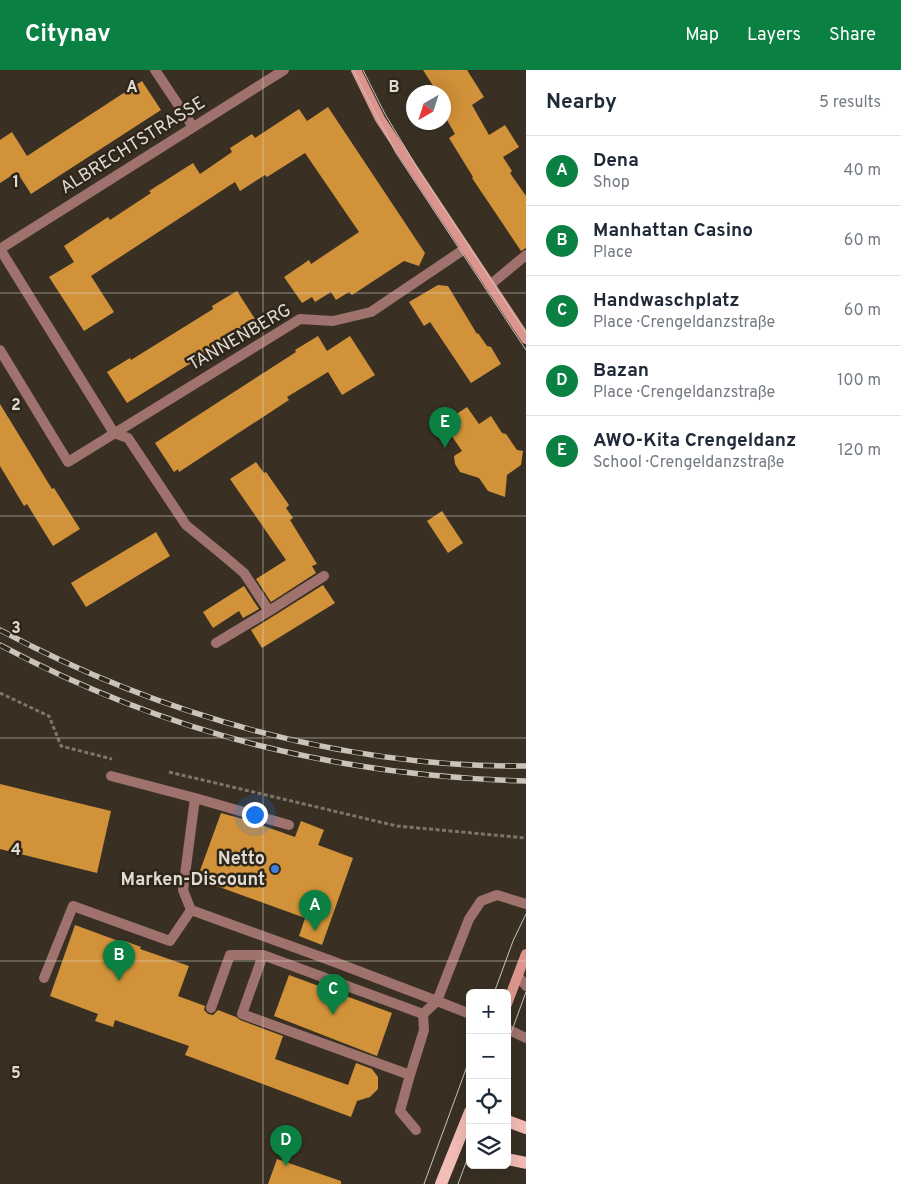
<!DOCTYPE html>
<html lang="en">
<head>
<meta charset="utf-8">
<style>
	body { margin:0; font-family:Overpass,sans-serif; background:#f6f6f7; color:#1f2937 }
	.controls { position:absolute; right:15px; bottom:15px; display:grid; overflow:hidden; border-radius:8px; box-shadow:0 5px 20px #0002 }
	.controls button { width:45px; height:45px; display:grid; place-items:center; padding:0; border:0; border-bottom:1px solid #e0e1e3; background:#fff; color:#1f2937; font:25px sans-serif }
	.compass { position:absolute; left:406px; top:15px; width:45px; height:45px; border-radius:50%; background:#fff; box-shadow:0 5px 20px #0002; rotate:219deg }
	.you { position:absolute; left:254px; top:744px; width:18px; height:18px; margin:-12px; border:4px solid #fff; border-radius:50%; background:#1a73e8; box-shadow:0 0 0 8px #1a73e833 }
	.badge { display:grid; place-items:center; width:32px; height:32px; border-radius:50%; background:#0b8043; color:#fff; font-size:16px; font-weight:700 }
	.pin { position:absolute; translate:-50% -41px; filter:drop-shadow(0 1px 2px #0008) }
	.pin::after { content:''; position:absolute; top:26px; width:18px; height:15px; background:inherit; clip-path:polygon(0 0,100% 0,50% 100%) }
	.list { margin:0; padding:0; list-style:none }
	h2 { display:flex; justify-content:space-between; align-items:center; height:65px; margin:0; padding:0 20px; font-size:21px }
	h2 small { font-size:16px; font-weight:400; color:#747a83 }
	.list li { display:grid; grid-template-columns:32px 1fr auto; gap:15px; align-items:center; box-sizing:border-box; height:70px; padding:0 20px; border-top:1px solid #e0e1e3 }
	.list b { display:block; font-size:19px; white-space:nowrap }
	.list p { margin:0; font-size:16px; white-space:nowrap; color:#747a83 }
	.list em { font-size:16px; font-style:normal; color:#747a83 }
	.icon { flex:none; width:28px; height:28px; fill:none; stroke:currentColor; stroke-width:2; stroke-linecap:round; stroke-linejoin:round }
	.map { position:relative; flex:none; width:526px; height:1114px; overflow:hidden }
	header { display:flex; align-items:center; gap:30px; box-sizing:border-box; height:70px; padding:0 25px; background:#0b8043; color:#fff }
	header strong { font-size:24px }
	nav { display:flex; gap:28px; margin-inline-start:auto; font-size:18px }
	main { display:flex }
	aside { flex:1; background:#fff }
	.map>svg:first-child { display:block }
	.building { fill:#d29239 }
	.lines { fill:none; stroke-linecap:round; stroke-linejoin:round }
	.path { stroke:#7d766b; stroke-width:3; stroke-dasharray:4 2.5; stroke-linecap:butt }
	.service { stroke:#9f726d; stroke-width:10 }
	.minor { stroke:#9f726d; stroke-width:10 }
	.secondary { stroke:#dc958d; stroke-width:10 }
	.primary { stroke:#f4bcb6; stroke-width:12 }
	.tram { stroke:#c9c3ba; stroke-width:1 }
	.rail-casing { stroke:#c9c3ba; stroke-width:5.5 }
	.rail { stroke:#2f261a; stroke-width:4; stroke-dasharray:11; stroke-linecap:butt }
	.grid { fill:none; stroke:#e0dad2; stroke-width:1; stroke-opacity:0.55 }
	.shop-dot { fill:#3f7fe0; stroke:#2f261a; stroke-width:2 }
	.labels { text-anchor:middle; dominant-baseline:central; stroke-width:5; stroke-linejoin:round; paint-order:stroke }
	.street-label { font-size:18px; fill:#e0dad2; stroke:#2f261a }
	.poi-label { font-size:18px; font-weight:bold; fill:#e0dad2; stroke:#2f261a; text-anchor:end }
	.grid-label { font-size:16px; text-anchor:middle; font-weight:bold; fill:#e0dad2; stroke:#2f261a; stroke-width:5; stroke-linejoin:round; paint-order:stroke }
</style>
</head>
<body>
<header>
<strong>Citynav</strong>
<nav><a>Map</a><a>Layers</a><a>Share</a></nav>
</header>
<main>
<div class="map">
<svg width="526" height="1114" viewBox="0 0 526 1114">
	<rect width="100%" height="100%" fill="#393023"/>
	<path class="building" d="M423 0H467L484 27 472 35 489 65 505 55 519 77 503 87 512 101 510 103 526 126V178L521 181 472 108 473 107 449 68 455 64 444 45V22H437Z
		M142 11 161 40 31 124 17 102 0 113V70L12 62 27 86Z
		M328 37 425 183 419 196 404 191 352 225 349 222 336 230 331 222 315 232 312 227 302 233 284 207 309 190 311 194 359 162 305 83 267 107 265 105 240 121 235 112 91 206 114 242 84 261 49 207 74 192 64 176 108 147 110 150 151 123 149 121 193 93 200 104 232 82 230 78 252 64 255 68 299 39 307 51Z
		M438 215 448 216 477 264 478 263 487 276 491 277 501 294 471 313 430 252 424 256 409 232Z
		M237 221 257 252 127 333 107 302 130 288 131 290 213 239 212 236Z
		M318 266 327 281 350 266 375 305 342 325 328 302 287 327 289 330 179 402 178 399 174 402 155 373 296 282 295 280Z
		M0 334 52 419 54 418 80 459 53 476 27 434 24 436 0 396Z
		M467 337 479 354 491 346 502 363 506 364 517 380 523 381 521 395 507 405 505 427 488 421 479 408 460 402 455 394 454 386 462 381 443 353Z
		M256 392 264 403 266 402 289 435 286 438 293 448 290 450 317 494 312 496 316 503 271 532 256 509 286 490 230 409Z
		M442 441 463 473 448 483 427 451Z
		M156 462 170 486 86 537 71 513Z
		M323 515 335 533 262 578 251 560Z
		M244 516 259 539 243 548 239 541 213 558 203 542Z
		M0 714 111 741 97 803 0 779Z
		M221 743 250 751 295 767 301 751 324 760 318 775 353 788 322 875 299 866 305 848 197 809Z
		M75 855 124 873 125 871 141 877 140 879 189 896 178 926 205 936 204 940 208 944 213 945 218 940 236 947 240 950 283 966 275 989 348 1015 356 993 372 999 378 1007V1019L370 1027 357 1031 351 1047 185 985 189 976 115 950 113 957 95 951 98 944 50 926Z
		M289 905 392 943 377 986 274 946Z
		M277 1089 341 1111V1114H268Z"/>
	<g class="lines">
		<path class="path" d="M0 623 49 646 61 676 112 689
			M169 702 397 756 526 768"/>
		<path class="service" d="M155 0 193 57
			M269 541 324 506
			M216 573 269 541 244 503 224 486
			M111 706 195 728
			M263 885 242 944 410 1005 424 960 423 944
			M518 906 526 916
			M44 908 73 836 170 871 191 840
			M211 938 230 885H263L423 944 437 931 332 891 191 840 183 820 195 728 289 755
			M470 944 437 931 469 849 481 831 497 825 526 834
			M507 959 526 968
			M410 1005 400 1041 416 1060"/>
		<path class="minor" d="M490 215 526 185
			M0 280 68 392 300 249 333 251 371 242 466 178
			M224 486 186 455 128 368 114 363 0 179 284 0"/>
		<path class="secondary" d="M356 0 380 49 526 269
			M507 934 526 884"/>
		<path class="primary" d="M507 1051 526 1058
			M507 1089 526 1093
			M441 1114 470 1042"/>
		<path class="tram" d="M353 0 396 83 526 280
			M363 0 385 44 418 99 526 263
			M494 923 513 871 526 844
			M507 974 526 922
			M424 1114 470 988
			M458 1114 470 1082"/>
		<defs>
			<path id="rail" d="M0 560C159 645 345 698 526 696
				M0 575C166 664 339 706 526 711"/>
		</defs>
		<use href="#rail" class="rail-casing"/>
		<use href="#rail" class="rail"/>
	</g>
	<path class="grid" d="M263 0V1114M0 223H526M0 446H526M0 668H526M0 891H526"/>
	<circle class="shop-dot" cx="275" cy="799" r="5"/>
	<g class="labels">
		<g class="street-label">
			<text transform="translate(133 76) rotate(-32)">ALBRECHTSTRASSE</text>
			<text transform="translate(240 268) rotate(-30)">TANNENBERG</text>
		</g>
		<g class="poi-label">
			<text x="265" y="789">Netto<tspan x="265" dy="21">Marken-Discount</tspan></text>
		</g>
	</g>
	<g class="grid-label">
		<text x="132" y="22">A</text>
		<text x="394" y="22">B</text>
		<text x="16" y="117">1</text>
		<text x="16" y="340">2</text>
		<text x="16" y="563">3</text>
		<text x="16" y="785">4</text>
		<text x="16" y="1008">5</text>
	</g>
</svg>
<div class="controls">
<button>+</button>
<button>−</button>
<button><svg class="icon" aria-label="locate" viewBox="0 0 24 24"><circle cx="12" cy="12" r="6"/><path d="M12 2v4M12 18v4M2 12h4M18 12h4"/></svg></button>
<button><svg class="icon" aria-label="layers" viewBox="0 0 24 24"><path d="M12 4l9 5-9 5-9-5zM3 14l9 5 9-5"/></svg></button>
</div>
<svg class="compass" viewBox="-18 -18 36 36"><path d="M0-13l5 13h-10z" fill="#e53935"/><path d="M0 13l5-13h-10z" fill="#747a83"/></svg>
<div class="you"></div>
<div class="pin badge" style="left:315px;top:861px">A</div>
<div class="pin badge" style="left:119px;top:911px">B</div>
<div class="pin badge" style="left:333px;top:945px">C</div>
<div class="pin badge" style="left:286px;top:1096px">D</div>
<div class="pin badge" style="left:445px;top:378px">E</div>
</div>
<aside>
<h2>Nearby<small>5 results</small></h2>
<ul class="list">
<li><span class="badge">A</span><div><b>Dena</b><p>Shop</p></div><em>40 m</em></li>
<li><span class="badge">B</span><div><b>Manhattan Casino</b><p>Place</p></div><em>60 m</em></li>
<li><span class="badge">C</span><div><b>Handwaschplatz</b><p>Place · Crengeldanzstraße</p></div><em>60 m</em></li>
<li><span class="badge">D</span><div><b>Bazan</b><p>Place · Crengeldanzstraße</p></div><em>100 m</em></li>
<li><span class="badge">E</span><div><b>AWO-Kita Crengeldanz</b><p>School · Crengeldanzstraße</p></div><em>120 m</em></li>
</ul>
</aside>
</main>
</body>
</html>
